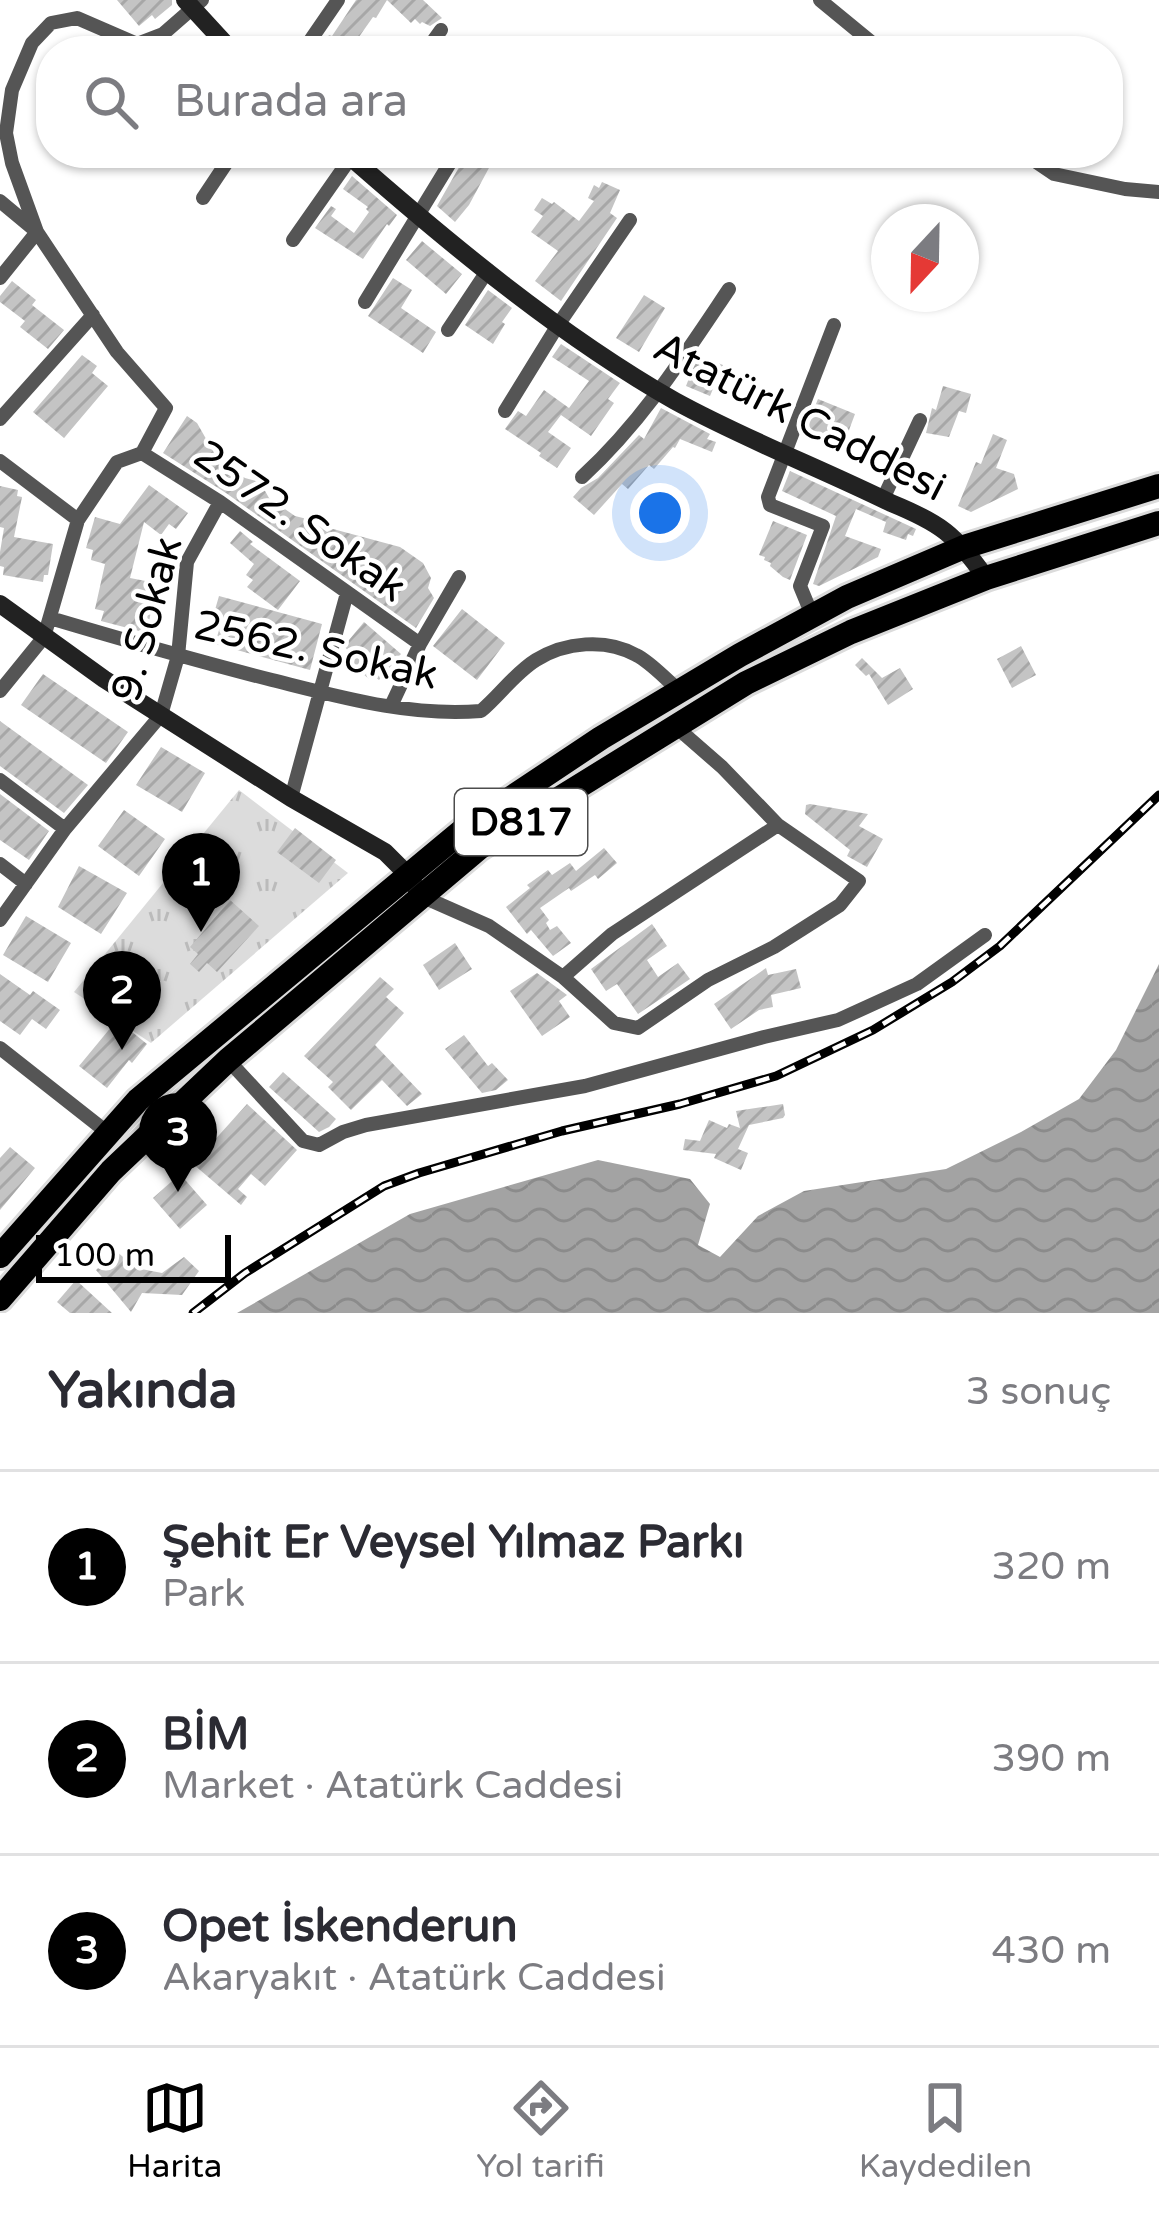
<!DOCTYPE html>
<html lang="tr">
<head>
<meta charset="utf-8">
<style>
	body { margin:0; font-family:"Varela Round",sans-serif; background:#f2f2f3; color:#2b2b33 }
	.compass { position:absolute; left:871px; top:204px; width:108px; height:108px; border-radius:50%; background:#fff; box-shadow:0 3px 9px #0004; rotate:202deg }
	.scale { position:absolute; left:36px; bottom:30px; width:195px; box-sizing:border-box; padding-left:12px; border:6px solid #000; border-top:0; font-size:33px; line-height:42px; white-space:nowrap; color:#000; -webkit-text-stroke:9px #fff; paint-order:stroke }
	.you { position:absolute; left:660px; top:513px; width:42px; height:42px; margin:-30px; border:9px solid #fff; border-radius:50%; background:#1a73e8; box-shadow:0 0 0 18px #1a73e833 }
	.badge { display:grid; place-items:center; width:78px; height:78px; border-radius:50%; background:#000; color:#fff; font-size:39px; font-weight:700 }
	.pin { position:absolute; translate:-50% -99px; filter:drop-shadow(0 3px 6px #0008) }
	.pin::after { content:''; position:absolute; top:63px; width:42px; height:36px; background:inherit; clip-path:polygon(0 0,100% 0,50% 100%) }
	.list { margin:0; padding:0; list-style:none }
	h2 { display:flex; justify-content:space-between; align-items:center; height:156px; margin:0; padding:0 48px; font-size:51px }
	h2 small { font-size:39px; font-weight:400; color:#7c7c81 }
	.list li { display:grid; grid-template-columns:78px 1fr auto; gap:36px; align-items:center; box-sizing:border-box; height:192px; padding:0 48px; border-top:3px solid #e1e1e2 }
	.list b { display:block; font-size:45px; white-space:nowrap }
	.list p { margin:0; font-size:39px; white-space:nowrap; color:#7c7c81 }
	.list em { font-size:39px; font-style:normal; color:#7c7c81 }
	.icon { flex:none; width:66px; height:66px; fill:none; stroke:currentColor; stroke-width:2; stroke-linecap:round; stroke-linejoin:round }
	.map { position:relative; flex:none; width:1159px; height:1313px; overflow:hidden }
	.search { position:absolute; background:#fff; box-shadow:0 3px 9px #0004; left:36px; right:36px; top:36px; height:132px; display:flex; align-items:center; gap:30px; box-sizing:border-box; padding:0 42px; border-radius:48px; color:#7c7c81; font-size:45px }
	.sheet { height:732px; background:#fff }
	nav { display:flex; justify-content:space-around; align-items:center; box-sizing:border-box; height:168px; border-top:3px solid #e1e1e2; background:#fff; font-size:33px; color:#7c7c81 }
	nav a { display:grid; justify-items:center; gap:6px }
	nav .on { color:#000 }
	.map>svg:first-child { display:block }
	.park { fill:url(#park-tufts) }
	.water { fill:url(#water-waves) }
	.building { fill:url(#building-hatch) }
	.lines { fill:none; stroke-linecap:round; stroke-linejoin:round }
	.highway-casing { stroke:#dbdbdb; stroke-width:30 }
	.street { stroke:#555; stroke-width:14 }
	.secondary { stroke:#222; stroke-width:18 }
	.highway { stroke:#000; stroke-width:24 }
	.rail-casing { stroke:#000; stroke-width:9 }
	.rail { stroke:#fff; stroke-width:4.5; stroke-dasharray:14; stroke-linecap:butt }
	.labels { text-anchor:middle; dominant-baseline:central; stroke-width:9; stroke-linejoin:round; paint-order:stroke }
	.shield { fill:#fff; stroke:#4c4c4c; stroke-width:3 }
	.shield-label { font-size:39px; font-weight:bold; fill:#000 }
	.street-label { font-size:42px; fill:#000; stroke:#fff }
</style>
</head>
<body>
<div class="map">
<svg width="1159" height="1313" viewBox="0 0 1159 1313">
	<defs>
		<pattern id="park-tufts" width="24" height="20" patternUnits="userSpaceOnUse" patternTransform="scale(3)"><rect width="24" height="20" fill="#dcdcdc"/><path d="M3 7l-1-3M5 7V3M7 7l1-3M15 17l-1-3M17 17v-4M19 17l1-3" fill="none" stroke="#bbb"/></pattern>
		<pattern id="water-waves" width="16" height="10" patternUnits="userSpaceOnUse" patternTransform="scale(3)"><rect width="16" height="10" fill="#a3a3a3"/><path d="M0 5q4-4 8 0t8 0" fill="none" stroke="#8b8b8b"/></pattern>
		<pattern id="building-hatch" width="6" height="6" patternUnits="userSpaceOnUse" patternTransform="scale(3)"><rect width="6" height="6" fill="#c4c4c4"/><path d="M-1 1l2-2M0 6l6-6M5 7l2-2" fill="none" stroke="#a7a7a7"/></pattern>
	</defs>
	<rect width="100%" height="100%" fill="#fff"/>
	<path class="park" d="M239 790 348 873 151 1043 74 992Z"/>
	<path class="water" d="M1159 964V1313H237L410 1214 598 1160 690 1179 710 1204 698 1245 720 1257 758 1216 804 1191 946 1169 1021 1132 1079 1099 1116 1050Z"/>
	<path class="building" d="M117 0H172V5L155 19 152 15 139 26Z
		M356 0H387L376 18 373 17 349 51H319L329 35 332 36Z
		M387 0H423L442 18 430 26 422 22 420 24 415 19 411 23Z
		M467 153H497L469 205 455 222 437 206Z
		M352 176 397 215 389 226 387 224 363 259 315 228 331 206 336 209 331 216 354 233 369 212 366 209 368 207 343 189Z
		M602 182 620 190 610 213 617 218 561 301 535 281 558 251 531 232 543 216 534 210 542 198 552 204 554 202 579 221 594 201 588 198 594 185 599 188Z
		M422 241 462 274 446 294 406 260Z
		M393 278 412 290 401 308 436 332 423 353 368 316Z
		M12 281 36 300 32 305 64 330 48 349 20 327 25 321 0 302V296Z
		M488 290 512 308 502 322 505 324 493 344 465 325Z
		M644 295 665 308 639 352 616 338Z
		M561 344 620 383 608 399 614 403 591 436 561 415 548 432 571 448 557 468 539 456 541 453 505 429 518 411 526 416 544 390 569 408 589 381 552 357Z
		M82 355 97 366 92 373 108 386 64 438 33 412Z
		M698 355 723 365 710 396 686 386Z
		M943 386 971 394 966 413 959 411 949 437 926 433 932 408 936 410Z
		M818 399 855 414 843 446 805 431Z
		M661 408 710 434 707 439 716 442 712 452 680 439 675 448 673 447 654 469 649 465 628 489 622 484 594 515 573 497 581 488 598 478 639 435 644 439Z
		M187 416 197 423 221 465 245 478 260 482 269 498 295 516 311 520 327 532 333 529 400 547 423 563 431 578 428 588 434 598 416 628 226 493 163 453Z
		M993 434 1007 440 996 468 1014 474 1018 489 971 512 958 506 976 462 981 464Z
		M790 471 916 529 913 536 908 534 906 540 883 532 886 522 856 509 845 536 881 549 878 557 819 586 813 584 836 516 782 491Z
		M149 485 188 513 176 529 169 524 161 535 144 522 130 578 156 583 149 622 145 621 143 632 101 621 104 611 95 609 105 564 91 560 93 550 86 548 95 517 120 524Z
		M0 486 18 490 17 496 22 497 14 537 53 544 48 575H44L43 582 3 575 4 567 0 566V552L4 528 0 527Z
		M773 521 807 535 790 580 783 577 770 566 771 563 764 560 765 557 759 555Z
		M240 531 253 542 250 544 300 581 278 610 247 587 253 580 246 575 254 564 230 543Z
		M219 596 322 624 310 670 215 644 219 630 210 627Z
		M462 609 505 643 477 680 433 646Z
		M364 622 401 654 379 680 373 675 369 679 346 659 351 654 344 646Z
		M1021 646 1036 675 1012 688 997 659Z
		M862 658 882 678 900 668 913 689 888 705 869 674 866 676 855 665Z
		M43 674 128 732 106 763 21 705Z
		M0 721 88 785 64 813 0 766Z
		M161 747 205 773 182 812 136 785Z
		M0 794 49 831 29 860 0 840Z
		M810 804 868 814 859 826 883 839 867 867 847 856 850 850 805 814 806 805Z
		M124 810 165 839 139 876 98 846Z
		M295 828 336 860 319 883 277 852Z
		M604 848 617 863 598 879 595 875 571 891 569 888 540 908 549 920 546 923 550 930 557 926 571 943 553 956 531 930 527 934 506 907 530 888 527 885 548 870 552 875 570 863 576 871Z
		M79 866 127 893 101 934 58 907Z
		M230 900 259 926 217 972 207 963 199 972 190 964 198 954 190 947Z
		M26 916 71 943 48 982 3 955Z
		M652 924 667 946 647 960 658 977 678 963 690 979 638 1014 617 984 606 991 591 969Z
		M455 943 472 969 439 990 423 965Z
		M766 968 768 975 796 969 801 988 771 995 773 1007 759 1010 731 1029 714 1004Z
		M537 973 567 995 559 1001 570 1017 542 1036 510 991Z
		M0 974 30 995 33 991 60 1010 46 1029 32 1019 20 1035 0 1021Z
		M380 977 394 989 386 997 404 1013 375 1045 422 1094 407 1106 382 1080 351 1110 328 1087 333 1082 304 1056Z
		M117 1020 147 1044 132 1063 129 1060 107 1088 79 1066Z
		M464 1035 488 1066 492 1063 508 1080 496 1090 482 1093 445 1049Z
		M283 1072 336 1119 329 1127 319 1132 269 1087Z
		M247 1104 297 1150 265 1186 251 1174 238 1189 247 1197 241 1205 193 1164Z
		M783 1104 785 1115 783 1118 749 1125 738 1149 748 1153 741 1170 714 1158 716 1154 683 1150 685 1139 700 1141 709 1120 727 1128 729 1124 740 1128 736 1111Z
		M10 1147 35 1168 0 1210V1158Z
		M180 1174 207 1205 180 1229 153 1198Z
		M116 1251 136 1268 162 1273 184 1257 199 1271 182 1295 142 1293 131 1312 96 1270Z
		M76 1280 112 1313H70L57 1302Z"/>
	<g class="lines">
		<defs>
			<path id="highway" d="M0 1256 138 1100 463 830 601 738 740 655 847 597 964 547 1159 486
				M0 1299 111 1171 228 1060 479 848 746 683 851 632 986 578 1159 523"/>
		</defs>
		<use href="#highway" class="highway-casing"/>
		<path class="street" d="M820 0 882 51
			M303 51 338 0
			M426 51 441 30
			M1023 153 1054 174 1125 189 1159 192
			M203 198 233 153
			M0 201 37 232 117 352 166 408 142 453
			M293 240 354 153
			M0 278 37 232 12 163 6 133 12 90 32 43 51 23 77 18 137 44 163 34 202 0
			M365 302 456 153
			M448 330 488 270
			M505 411 558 325 630 220
			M0 419 93 315
			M142 453 220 502 420 644
			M0 461 78 520
			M582 477C642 422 684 356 729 289
			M883 499 920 420
			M812 615 800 586 823 526 770 505 768 497 834 325
			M50 618C124 640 197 661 272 680 340 697 410 717 481 711 500 695 515 673 536 660 565 642 606 638 636 655 652 663 666 680 680 691
			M0 691 44 637 78 520 117 462 142 453
			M391 706 420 644 459 577
			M0 780 65 829
			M291 798 347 593
			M0 864 26 884
			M421 896 489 926 563 977 612 934 778 825 722 767 675 726
			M0 920 65 829 161 715 178 656 187 562 220 502
			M563 977 614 1023 638 1028 708 980 774 947 840 905 859 881 778 825
			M0 1048 108 1133
			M228 1060 303 1141 319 1145 343 1132 366 1125 585 1086 764 1037 838 1020 917 984 985 935"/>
		<path class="secondary" d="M185 0 232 51
			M346 153C446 241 559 335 675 401 744 439 820 468 891 503 940 523 955 534 986 578
			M0 604 104 679 291 798 385 852 408 875 421 896"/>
		<use href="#highway" class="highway"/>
		<defs>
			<path id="rail" d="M193 1313 245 1273 384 1186 419 1173 562 1131 680 1104 776 1076 873 1030 952 982 1000 946 1159 795"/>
		</defs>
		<use href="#rail" class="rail-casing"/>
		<use href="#rail" class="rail"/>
	</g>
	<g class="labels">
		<rect class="shield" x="455" y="789" width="132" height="66" rx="9"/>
		<g class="shield-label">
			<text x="521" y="822">D817</text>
		</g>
		<g class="street-label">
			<text transform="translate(800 417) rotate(27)">Atatürk Caddesi</text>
			<text transform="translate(300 521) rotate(35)">2572. Sokak</text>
			<text transform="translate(147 619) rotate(-75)">9. Sokak</text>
			<text transform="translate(316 650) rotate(12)">2562. Sokak</text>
		</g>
	</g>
</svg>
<svg class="compass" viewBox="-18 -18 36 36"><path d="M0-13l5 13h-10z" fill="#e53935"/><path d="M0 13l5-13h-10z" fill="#7c7c81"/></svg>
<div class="scale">100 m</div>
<div class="you"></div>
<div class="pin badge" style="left:201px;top:932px">1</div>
<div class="pin badge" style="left:122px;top:1050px">2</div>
<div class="pin badge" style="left:178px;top:1192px">3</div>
<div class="search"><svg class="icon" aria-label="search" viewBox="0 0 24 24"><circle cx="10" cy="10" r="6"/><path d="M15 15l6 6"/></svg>Burada ara</div>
</div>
<section class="sheet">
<h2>Yakında<small>3 sonuç</small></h2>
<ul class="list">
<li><span class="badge">1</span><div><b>Şehit Er Veysel Yılmaz Parkı</b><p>Park</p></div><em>320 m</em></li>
<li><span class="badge">2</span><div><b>BİM</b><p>Market · Atatürk Caddesi</p></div><em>390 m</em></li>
<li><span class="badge">3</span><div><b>Opet İskenderun</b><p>Akaryakıt · Atatürk Caddesi</p></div><em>430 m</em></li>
</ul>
</section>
<nav>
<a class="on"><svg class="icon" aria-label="map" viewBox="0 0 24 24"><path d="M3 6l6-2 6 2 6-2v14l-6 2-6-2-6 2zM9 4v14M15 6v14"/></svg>Harita</a>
<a><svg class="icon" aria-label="directions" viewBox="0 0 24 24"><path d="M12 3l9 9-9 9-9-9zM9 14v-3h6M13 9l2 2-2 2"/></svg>Yol tarifi</a>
<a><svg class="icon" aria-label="saved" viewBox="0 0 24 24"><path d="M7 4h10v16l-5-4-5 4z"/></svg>Kaydedilen</a>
</nav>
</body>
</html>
